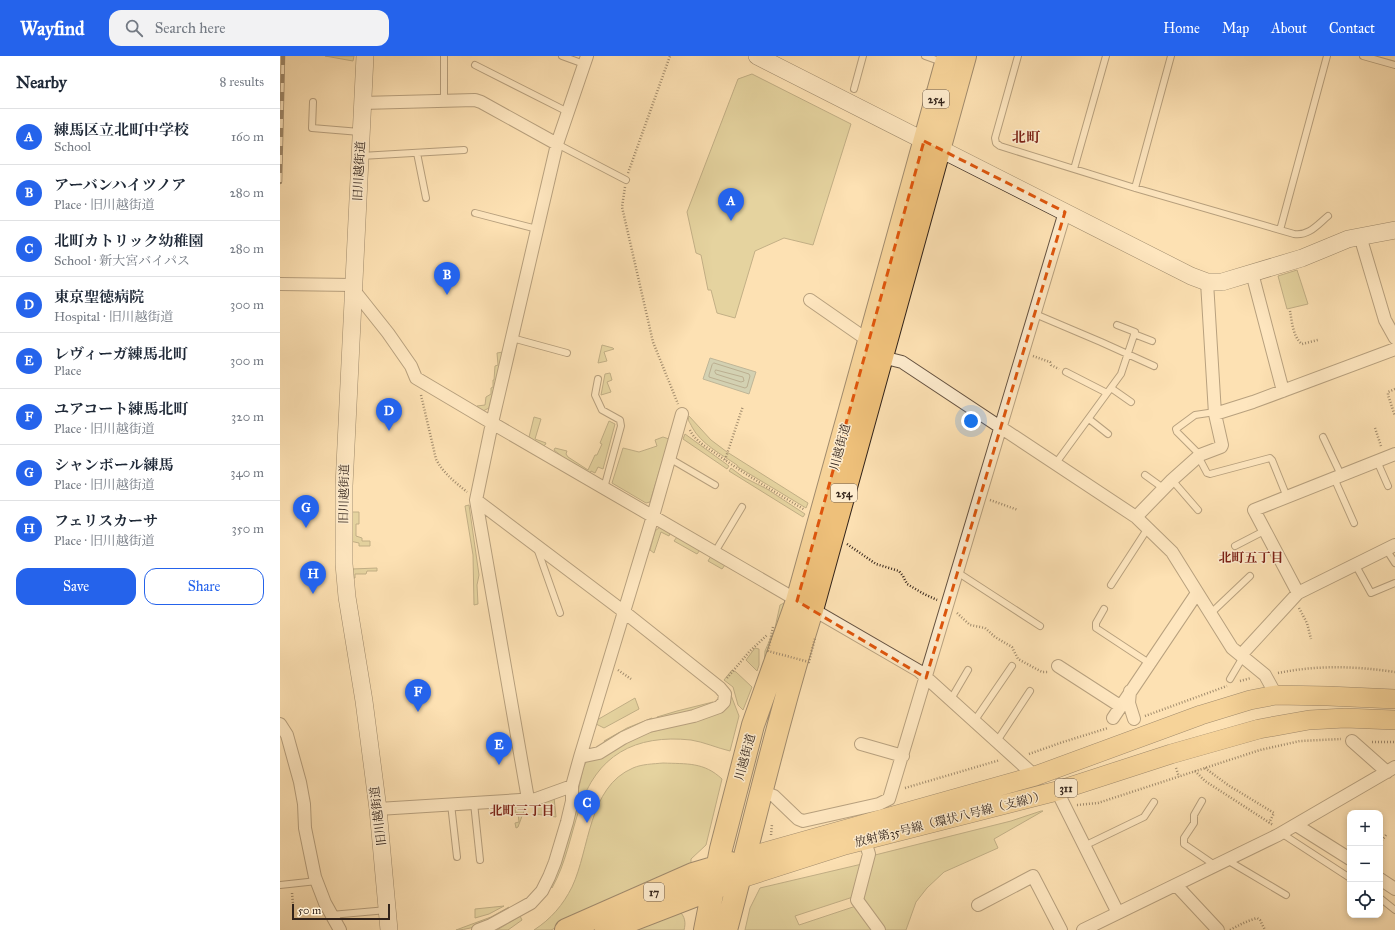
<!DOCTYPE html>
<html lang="en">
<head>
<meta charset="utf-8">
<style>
	body { margin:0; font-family:"IM FELL Great Primer","Noto Serif JP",serif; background:#f2f2f3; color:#1f2937 }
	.controls { position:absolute; right:12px; bottom:12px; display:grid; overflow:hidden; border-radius:8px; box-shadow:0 2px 6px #0003 }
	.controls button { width:36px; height:36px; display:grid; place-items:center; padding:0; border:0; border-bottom:1px solid #e0e1e3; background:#fff; color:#1f2937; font:20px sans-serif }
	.scale { position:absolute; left:12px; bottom:10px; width:98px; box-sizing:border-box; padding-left:4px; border:2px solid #32231a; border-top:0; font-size:11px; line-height:14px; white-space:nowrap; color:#32231a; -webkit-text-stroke:3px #feecce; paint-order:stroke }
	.you { position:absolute; left:691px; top:365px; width:14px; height:14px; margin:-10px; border:3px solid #fff; border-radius:50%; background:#1a73e8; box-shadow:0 0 0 6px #1a73e833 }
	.badge { display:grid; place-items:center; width:26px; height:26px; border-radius:50%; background:#2563eb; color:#fff; font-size:13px; font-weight:700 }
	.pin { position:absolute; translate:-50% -33px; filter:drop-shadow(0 1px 2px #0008) }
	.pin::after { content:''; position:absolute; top:21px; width:14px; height:12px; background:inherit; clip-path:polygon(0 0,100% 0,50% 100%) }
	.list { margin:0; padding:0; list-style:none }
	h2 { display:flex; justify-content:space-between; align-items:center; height:52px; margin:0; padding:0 16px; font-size:17px }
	h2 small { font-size:13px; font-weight:400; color:#747a83 }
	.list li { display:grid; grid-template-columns:26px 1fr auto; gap:12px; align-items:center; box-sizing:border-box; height:56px; padding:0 16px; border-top:1px solid #e0e1e3 }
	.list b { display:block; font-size:15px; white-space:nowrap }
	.list p { margin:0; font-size:13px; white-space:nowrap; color:#747a83 }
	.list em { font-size:13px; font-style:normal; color:#747a83 }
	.actions { display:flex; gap:8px; padding:12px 16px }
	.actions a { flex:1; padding:9px 0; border:1px solid #2563eb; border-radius:12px; text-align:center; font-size:14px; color:#2563eb }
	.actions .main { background:#2563eb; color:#fff }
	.icon { flex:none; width:22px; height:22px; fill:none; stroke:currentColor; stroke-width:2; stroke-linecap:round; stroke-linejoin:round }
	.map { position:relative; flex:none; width:1115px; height:874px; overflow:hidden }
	header { display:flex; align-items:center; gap:24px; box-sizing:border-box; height:56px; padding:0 20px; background:#2563eb; color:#fff }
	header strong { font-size:19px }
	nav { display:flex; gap:22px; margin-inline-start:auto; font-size:14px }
	.search { width:280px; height:36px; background:#f2f2f3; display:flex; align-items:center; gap:10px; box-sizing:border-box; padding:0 14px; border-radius:12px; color:#747a83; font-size:15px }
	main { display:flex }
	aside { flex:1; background:#fff }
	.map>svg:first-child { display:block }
	.green { fill:#c7c187; stroke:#7c7250 }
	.water { fill:#a0bcb2; stroke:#747f75 }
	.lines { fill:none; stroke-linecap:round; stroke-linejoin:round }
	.shore { stroke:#697066; stroke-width:1 }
	.lane-casing { stroke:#655240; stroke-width:8 }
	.street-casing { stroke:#655240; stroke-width:14 }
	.secondary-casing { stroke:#32231a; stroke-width:18 }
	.primary-casing { stroke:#32231a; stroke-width:20 }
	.highway-casing { stroke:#32231a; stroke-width:24 }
	.path { stroke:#32231a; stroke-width:2.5; stroke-dasharray:1 2; stroke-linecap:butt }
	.lane { stroke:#feecce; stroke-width:6 }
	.street { stroke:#feecce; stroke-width:12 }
	.secondary { stroke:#feecce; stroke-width:17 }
	.primary { stroke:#eec07a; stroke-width:19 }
	.highway { stroke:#eec07a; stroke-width:22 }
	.rail-casing { stroke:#32231a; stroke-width:4.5 }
	.rail { stroke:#feecce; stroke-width:3; stroke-dasharray:9; stroke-linecap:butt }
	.path-bridge { stroke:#32231a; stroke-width:2.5; stroke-dasharray:1 2; stroke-linecap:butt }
	.marked { fill:none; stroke:#df560d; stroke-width:3; stroke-dasharray:8 5; stroke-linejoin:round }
	.labels { text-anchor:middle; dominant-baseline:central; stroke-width:3; stroke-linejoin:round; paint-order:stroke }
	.shield { fill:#feecce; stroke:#6f5f50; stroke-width:1 }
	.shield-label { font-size:11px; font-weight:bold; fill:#32231a }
	.street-label { font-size:12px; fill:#32231a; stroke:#feecce }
	.neighbourhood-label { font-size:13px; font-weight:bold; fill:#7a1f14; stroke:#feecce }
	.quarter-label { font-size:14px; font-weight:bold; fill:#7a1f14; stroke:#feecce }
</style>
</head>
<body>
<header>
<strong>Wayfind</strong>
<div class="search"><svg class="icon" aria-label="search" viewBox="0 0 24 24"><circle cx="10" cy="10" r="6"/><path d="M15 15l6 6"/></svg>Search here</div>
<nav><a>Home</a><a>Map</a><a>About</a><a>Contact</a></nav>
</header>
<main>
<aside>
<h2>Nearby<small>8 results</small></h2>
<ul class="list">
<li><span class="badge">A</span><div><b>練馬区立北町中学校</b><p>School</p></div><em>160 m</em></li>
<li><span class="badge">B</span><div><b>アーバンハイツノア</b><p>Place · 旧川越街道</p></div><em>280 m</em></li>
<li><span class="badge">C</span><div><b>北町カトリック幼稚園</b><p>School · 新大宮バイパス</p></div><em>280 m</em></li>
<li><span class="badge">D</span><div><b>東京聖徳病院</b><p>Hospital · 旧川越街道</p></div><em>300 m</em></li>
<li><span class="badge">E</span><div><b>レヴィーガ練馬北町</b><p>Place</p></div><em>300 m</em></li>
<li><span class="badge">F</span><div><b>ユアコート練馬北町</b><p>Place · 旧川越街道</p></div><em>320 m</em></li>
<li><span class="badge">G</span><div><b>シャンボール練馬</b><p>Place · 旧川越街道</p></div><em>340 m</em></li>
<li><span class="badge">H</span><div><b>フェリスカーサ</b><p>Place · 旧川越街道</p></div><em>350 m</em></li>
</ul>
<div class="actions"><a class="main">Save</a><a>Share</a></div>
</aside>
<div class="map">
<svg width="1115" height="874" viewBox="0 0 1115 874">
	<rect width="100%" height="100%" fill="#fde1b3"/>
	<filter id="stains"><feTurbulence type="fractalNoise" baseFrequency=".005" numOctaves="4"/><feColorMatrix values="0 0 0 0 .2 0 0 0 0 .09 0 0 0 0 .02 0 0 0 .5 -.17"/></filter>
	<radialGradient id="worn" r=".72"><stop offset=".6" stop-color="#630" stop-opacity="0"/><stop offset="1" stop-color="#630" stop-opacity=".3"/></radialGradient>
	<path class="green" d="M45 0H74L73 5Z
		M472 18 571 68 533 189 504 182 475 195 455 262 437 257 431 234H428L421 199 416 197 407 156 458 23Z
		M1017 214 1028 248 1007 253 998 220Z
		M322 289 333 292 334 293 324 296 327 305 318 307Z
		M223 296 209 352 203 355 197 351V350L205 349 206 341 211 338V332L213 331V324H214L215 310 218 309 217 297Z
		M330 317 332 324 327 326 331 336 321 339 325 318Z
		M409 360 431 384 447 396 528 447 526 452 458 411 457 409C441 398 421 388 412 371 410 366 407 365 409 360Z
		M254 361 261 363 255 383 266 387 265 389 263 390 249 381Z
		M329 365 335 368 323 413 318 411 315 417 311 415 310 417 284 402 274 394 275 392 287 395 286 398 288 401 308 414 315 399H317L322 388 320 387Z
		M405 378 449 410 447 413 403 383Z
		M383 381 389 383 370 446 366 447 332 427 343 392 359 396 377 390 375 384Z
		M451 412 463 421 487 433 525 458 523 461 449 415Z
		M189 449 199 519 197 529 198 548 194 549 193 499 185 450Z
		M70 456H79V468H76V480L82 482V485H90V490H79V487L70 485Z
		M380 471 390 477 389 480 381 476 374 497 370 494 375 475Z
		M397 481 420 494 417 498 394 485Z
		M431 500 445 509 442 513 428 505Z
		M97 512V515H87L86 518H75V522H72V513Z
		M504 547 506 548 484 615 485 595 495 572 500 549Z
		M475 592 479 593V609L477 615 466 604Z
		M452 614 456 616 472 631 463 654 458 649 453 631 444 624Z
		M449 634 459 660 450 695C437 692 424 686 411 684 355 678 316 699 299 754 290 781 286 807 272 832L270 830 290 775 303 712 306 706 347 684 371 676 429 661 448 651 451 642Z
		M355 642 359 653 324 672 316 668 317 664Z
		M433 646V649L377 663V661L397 655Z
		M372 662 373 666 326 688 324 685 347 672Z
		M383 707C407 708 424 706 442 723L426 789 411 803V810L271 874H254C271 863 283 849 292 831 310 793 308 731 353 712 362 708 373 708 383 707Z
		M274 741 276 761 256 758 255 752 260 746Z
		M238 748 245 752 238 771 236 772 235 767 239 766 238 757H235V754H232V749Z
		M761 755H763L714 783 718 792 664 816 647 832 636 846 626 874H605L584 844V839L595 799 731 765Z
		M582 808 573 841 515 860 519 869 576 850 593 874H465L470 852 480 832Z
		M224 850 209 858 195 862V853Z
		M229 851 231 853C213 862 196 874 176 874L211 861Z
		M399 855C405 860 406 867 404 874H345Z
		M240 860 242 864 228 874H217Z"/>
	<path class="water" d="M430 302 476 316 469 338 423 323Z"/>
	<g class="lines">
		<path class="shore" d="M434 307 469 318 470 320 467 331 465 332 429 321V319L432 309Z
			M436 314 463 321 464 325 461 326 436 318 435 316Z"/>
		<defs>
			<path id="lane" d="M282 0 304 8
				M645 0 662 6
				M738 0 715 82 716 87 720 90 855 132 1014 178C1029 180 1037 169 1048 160
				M1083 0 1115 9
				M195 9 288 56
				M574 33 583 0
				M164 45V1
				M33 46 32 72 80 76
				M277 88 346 124
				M137 97 146 142
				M81 100 184 94
				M794 113 826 0
				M855 132 891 0
				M195 157 257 173
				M1000 174 1047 0
				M755 258 821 286 874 310
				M854 278 872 285
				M232 282 287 297
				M786 316 827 337
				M318 323 315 339 322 354 340 364 341 370 324 432
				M831 332 851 346
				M809 363 828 378
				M1043 381 1061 419
				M920 399 897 376 896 373 915 359 935 356
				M918 400 927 417 930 418 990 402 992 404 1007 441
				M389 402 435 429
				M1097 405 1108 430
				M776 407 841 318 855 276 837 269
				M865 419 883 432
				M1054 422 1074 467
				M892 424 918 454
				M955 490 984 475
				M257 492 280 557
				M1106 493 1115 507
				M435 496 462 451
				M1075 508 1091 537 1115 527
				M677 516 760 570
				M831 529 868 472
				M824 553 816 567V572L869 607
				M930 558 970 520
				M950 623 963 601
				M671 643 688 614
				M695 664 732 610
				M717 685 750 635
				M922 745 914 759V767L904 782V788L936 810
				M194 747 200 804
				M171 748 177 801
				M1001 777 1070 822
				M804 790 864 761 874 746
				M949 803 952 807 1006 839
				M0 829 37 825
				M1100 842 1115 854
				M51 859 107 854"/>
			<path id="street" d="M82 47 195 44 201 46 277 88
				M1080 180 1105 264 1115 282
				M972 217 1003 335
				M0 228 73 229
				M73 233 108 277 131 310 136 322 212 367 639 615 755 720
				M530 244 589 285
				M602 301 622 306 856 461 892 496 952 592 985 619 996 639
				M935 358 973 346 1115 293
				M196 444 343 555 440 632 445 638 444 646 439 651 414 660 369 670 343 682 319 697 300 701
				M856 461 892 424 920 399 941 391 942 389 935 358 927 226
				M1018 537 974 454 1115 398
				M961 599 1018 537 1115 489
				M778 610 840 650
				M850 635 849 647 854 663
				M833 662 917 537
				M0 668 7 679 20 726 24 748 25 772 35 821 45 847 60 874
				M1072 685 1107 716
				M581 688 623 700
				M481 735 494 740 518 763 523 765 599 748 609 743 785 156
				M777 735 838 857
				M248 743 196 444 212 367 277 88 307 0
				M98 753 256 743 292 730
				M1016 769 1070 803
				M585 785 589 798 577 844 599 874
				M1100 823 1115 833
				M896 829 938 874
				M698 849 753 820 781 874
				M198 874 211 869 251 847 262 835 269 821 275 806 287 766 292 745V730L300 701 373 460 402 358
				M803 874 998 779 1115 711"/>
			<path id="secondary" d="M85 0 64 430V508L67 541 84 645 98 753 109 874
				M477 0C621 74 766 146 911 220L927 226H942L1022 202 1068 183 1115 174"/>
			<path id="primary" d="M464 802 755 720 921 659 970 644 996 639 1048 640 1115 643
				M459 823 565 789 777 735 891 698 979 673 1029 664 1065 662 1115 664"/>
			<path id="highway" d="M286 874 413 818 450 807
				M326 874 445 828
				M425 874 441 793 473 669 517 545 668 0
				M446 874C474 767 499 659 532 554L685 0"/>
		</defs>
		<use href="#lane" class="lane-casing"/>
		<use href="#street" class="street-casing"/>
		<use href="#secondary" class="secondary-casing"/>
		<use href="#primary" class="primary-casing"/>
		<use href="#highway" class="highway-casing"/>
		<path class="path" d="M348 117 390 0
			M345 131 342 151 373 286 398 348
			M1010 255C1012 266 1013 281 1022 288L1038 284
			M753 300 770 306 771 309 779 313
			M1115 333 1108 336V339L1115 360
			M141 339 156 403C163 417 175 426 187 436
			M1095 372 1101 390
			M410 374C415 385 428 392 438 399 466 419 495 436 525 454
			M445 404 463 350
			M710 444 738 454
			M567 488 596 508 619 515 623 520 627 528 644 538 657 544
			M1019 552 1027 567 1031 583
			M677 557 690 569 705 572 715 581 732 591 738 603 762 616H769
			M338 614 351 623
			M998 617C1038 609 1074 610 1115 616
			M447 622 469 596 487 579
			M960 625 971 622
			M865 660 947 630
			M1092 686H1115
			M749 698 783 686 828 672
			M896 712 899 721
			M925 712 948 729 994 757 989 767
			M915 715 925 725 993 769
			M625 732 720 704
			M797 749 818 747 980 694 1020 685 1061 683
			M491 779 492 768
			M1100 787 1106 779
			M12 837 13 848
			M950 874C959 869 967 865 977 862L980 864 985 874"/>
		<use href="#lane" class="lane"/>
		<use href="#street" class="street"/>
		<use href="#secondary" class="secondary"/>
		<use href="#primary" class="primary"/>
		<use href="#highway" class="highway"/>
		<defs>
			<path id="rail" d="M0 126 3 0"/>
		</defs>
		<use href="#rail" class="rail-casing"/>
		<use href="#rail" class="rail"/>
		<path class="path-bridge" d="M493 571 488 595 529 606 535 582"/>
	</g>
	<path d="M0 0H1115V874H0ZM644 85 785 156 646 622 517 545Z" fill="#fde1b3" fill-opacity=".55" fill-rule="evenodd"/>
	<path class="marked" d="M644 85 785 156 646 622 517 545Z"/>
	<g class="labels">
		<g class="shield">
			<rect x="643" y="34" width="26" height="18" rx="3"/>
			<rect x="551" y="428" width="26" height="18" rx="3"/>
			<rect x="775" y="723" width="22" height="18" rx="3"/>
			<rect x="364" y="827" width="20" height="18" rx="3"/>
		</g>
		<g class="shield-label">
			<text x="656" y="43">254</text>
			<text x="564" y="437">254</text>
			<text x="786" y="732">311</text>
			<text x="374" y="836">17</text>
		</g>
		<g class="street-label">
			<text transform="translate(79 115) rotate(-87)">旧川越街道</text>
			<text transform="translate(560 391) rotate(-75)">川越街道</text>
			<text transform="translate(64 438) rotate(-89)">旧川越街道</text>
			<text transform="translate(465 701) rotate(-75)">川越街道</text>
			<text transform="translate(98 760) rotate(-97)">旧川越街道</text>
			<text transform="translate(670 763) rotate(-14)">放射第35号線（環状八号線（支線））</text>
		</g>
		<g class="neighbourhood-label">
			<text x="971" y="502">北町五丁目</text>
			<text x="242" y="755">北町三丁目</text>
		</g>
		<g class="quarter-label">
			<text x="746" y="81">北町</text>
		</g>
	</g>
	<rect width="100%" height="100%" filter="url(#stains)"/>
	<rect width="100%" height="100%" fill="url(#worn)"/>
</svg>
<div class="controls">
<button>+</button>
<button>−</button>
<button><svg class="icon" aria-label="locate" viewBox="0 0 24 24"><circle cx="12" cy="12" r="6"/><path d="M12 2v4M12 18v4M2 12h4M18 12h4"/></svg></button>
</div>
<div class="scale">50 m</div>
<div class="you"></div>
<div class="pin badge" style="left:451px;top:165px">A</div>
<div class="pin badge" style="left:167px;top:239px">B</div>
<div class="pin badge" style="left:307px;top:767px">C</div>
<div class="pin badge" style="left:109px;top:375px">D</div>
<div class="pin badge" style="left:219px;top:709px">E</div>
<div class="pin badge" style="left:138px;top:656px">F</div>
<div class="pin badge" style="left:26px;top:472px">G</div>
<div class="pin badge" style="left:33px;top:538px">H</div>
</div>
</main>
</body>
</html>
